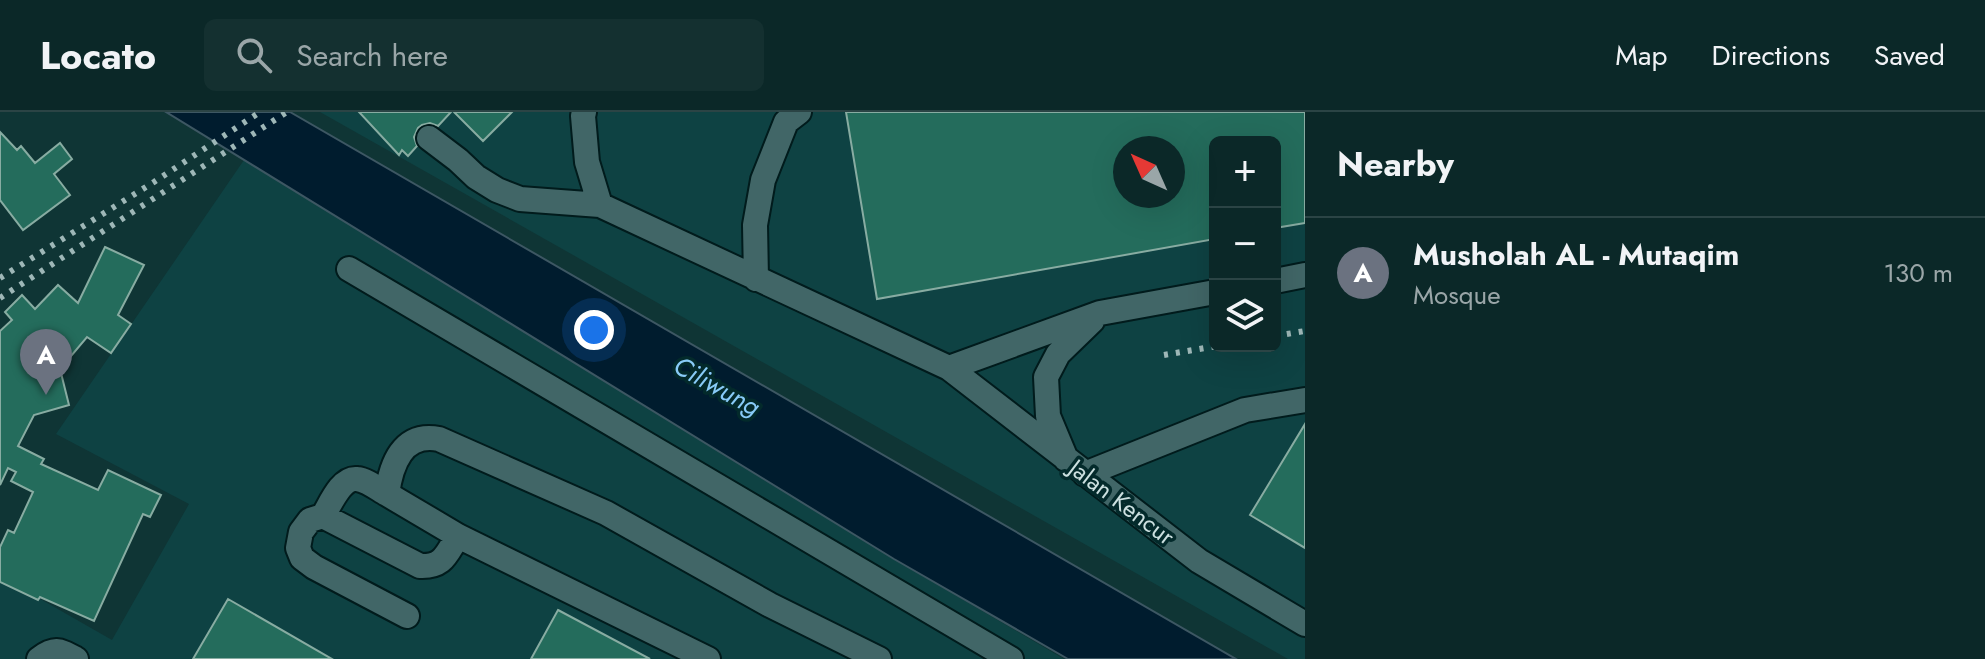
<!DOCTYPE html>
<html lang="en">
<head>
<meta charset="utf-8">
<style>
	body { margin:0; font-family:Jost,sans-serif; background:#143030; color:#f1f3f6 }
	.controls { position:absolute; right:24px; top:24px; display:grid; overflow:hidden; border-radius:12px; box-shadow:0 8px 32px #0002 }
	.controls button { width:72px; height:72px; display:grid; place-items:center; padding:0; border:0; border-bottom:2px solid #2b4445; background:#0b2828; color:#f1f3f6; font:40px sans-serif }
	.compass { position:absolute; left:1113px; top:24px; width:72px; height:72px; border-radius:50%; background:#0b2828; box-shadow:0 8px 32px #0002; rotate:315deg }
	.you { position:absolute; left:594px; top:218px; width:28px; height:28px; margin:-20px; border:6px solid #fff; border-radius:50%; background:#1a73e8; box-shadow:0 0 0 12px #1a73e833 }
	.badge { display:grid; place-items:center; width:52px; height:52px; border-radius:50%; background:#1a73e8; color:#fff; font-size:26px; font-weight:700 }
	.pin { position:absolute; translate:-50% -66px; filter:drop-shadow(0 2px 4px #0008) }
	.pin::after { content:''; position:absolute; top:42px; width:28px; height:24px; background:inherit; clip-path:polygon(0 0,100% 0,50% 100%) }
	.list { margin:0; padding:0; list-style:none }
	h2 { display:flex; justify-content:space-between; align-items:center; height:104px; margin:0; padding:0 32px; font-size:34px }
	h2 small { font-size:26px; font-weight:400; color:#9aa6a8 }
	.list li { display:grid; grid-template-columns:52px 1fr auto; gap:24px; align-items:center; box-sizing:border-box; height:112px; padding:0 32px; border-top:2px solid #2b4445 }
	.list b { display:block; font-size:30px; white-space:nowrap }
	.list p { margin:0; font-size:26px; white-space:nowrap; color:#9aa6a8 }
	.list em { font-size:26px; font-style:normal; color:#9aa6a8 }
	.icon { flex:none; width:44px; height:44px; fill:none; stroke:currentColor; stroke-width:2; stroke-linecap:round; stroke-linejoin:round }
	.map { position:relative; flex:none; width:1305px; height:547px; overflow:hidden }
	header { display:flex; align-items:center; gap:48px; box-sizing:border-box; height:112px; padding:0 40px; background:#0b2828; border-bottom:2px solid #2b4445 }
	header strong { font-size:38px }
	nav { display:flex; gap:44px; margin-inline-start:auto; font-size:28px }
	.search { width:560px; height:72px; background:#143030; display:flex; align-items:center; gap:20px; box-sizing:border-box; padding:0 28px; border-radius:12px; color:#9aa6a8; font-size:30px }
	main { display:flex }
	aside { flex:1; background:#0b2828 }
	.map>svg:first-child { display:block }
	.built { fill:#0e4243; fill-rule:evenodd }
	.water { fill:#001c2e; stroke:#3d5763; stroke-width:2 }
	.building { fill:#246c5c; stroke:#88aca2; stroke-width:2; fill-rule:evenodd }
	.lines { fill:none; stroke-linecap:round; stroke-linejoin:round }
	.minor-casing { stroke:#011b1c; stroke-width:28 }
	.minor { stroke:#416667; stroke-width:24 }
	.rail { stroke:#9eb7b7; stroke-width:6; stroke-dasharray:4 8; stroke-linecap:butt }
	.labels { text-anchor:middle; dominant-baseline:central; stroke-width:7; stroke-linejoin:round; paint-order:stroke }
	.street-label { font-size:24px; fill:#cce0e0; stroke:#032a2b }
	.water-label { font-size:26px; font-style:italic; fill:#88cbf8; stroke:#032a2b }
</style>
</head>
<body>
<header>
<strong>Locato</strong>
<div class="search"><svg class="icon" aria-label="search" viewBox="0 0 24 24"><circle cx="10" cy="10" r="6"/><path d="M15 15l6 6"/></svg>Search here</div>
<nav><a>Map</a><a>Directions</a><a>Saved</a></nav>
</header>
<main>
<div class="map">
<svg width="1305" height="547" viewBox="0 0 1305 547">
	<rect width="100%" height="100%" fill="#0f3535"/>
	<path class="built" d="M320 0H1305V547H1288ZM1215 30H1275V234H1215ZM1125 36H1173V84H1125Z
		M244 48 894 447 1064 547H0V464L112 528 189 392 56 322Z"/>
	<path class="water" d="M166 0H290L1236 547H1068L894 447Z"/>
	<path class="building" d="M359 0H451L438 14 430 11 422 13 418 16 414 25 417 34 408 44 402 38 399 43Z
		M454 0H512L483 29Z
		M846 0H1305V111L1275 116V30H1215V127L877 187ZM1125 36H1173V84H1125Z
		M0 20 17 38 21 34 35 51 60 31 72 47 54 62 70 83 23 118 0 88Z
		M105 135 144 153 118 203 131 212 111 241 87 225 60 257 69 293 34 303 18 334 44 347 41 352 98 378 108 358 161 383 150 405 143 402 94 509 40 485 38 488 0 470V435L8 418 14 421 33 380 11 369 16 360 8 356 0 373V219L12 208 5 200 22 183 35 197 58 173 78 191Z
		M1305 312V436L1250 403Z
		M228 487 332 547H193Z
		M558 498 650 547H531Z"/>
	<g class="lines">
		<defs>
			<path id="minor" d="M584 0 583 4 587 50 600 93 949 256 1199 449 1305 512
				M429 26 458 48 476 65 497 78 520 87 600 93
				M349 157 1011 547
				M756 167 755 113 763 68 786 10 799 0
				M1275 169 1305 163
				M949 256 1100 201 1215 180
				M1066 347 1048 304 1046 265 1058 242 1092 209
				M1085 362 1245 298 1305 288
				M323 404C330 393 341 365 357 367 367 368 378 377 387 382
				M407 504 314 455 302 446 298 436 301 420 310 408 323 404 420 454C444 455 446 442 458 424
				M39 547C55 535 59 538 76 547
				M708 547 458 424 387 382C391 353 402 320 439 327L606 401 770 493 879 547"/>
		</defs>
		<use href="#minor" class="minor-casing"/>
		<use href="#minor" class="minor"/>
		<path class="rail" d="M0 166 154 70 260 0
			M0 186 287 0
			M1275 224 1305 219
			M1164 243 1217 234"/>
	</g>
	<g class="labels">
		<g class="street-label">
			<text transform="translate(1122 390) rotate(37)">Jalan Kencur</text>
		</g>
		<g class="water-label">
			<text transform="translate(717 274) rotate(29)">Ciliwung</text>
		</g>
	</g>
</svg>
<div class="controls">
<button>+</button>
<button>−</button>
<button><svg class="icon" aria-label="layers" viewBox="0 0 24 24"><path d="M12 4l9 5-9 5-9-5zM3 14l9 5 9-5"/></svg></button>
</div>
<svg class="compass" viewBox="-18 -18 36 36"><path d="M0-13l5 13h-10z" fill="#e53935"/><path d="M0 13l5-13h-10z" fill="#9aa6a8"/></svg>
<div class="you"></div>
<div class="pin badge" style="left:46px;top:283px;background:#6b7280">A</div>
</div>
<aside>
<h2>Nearby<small></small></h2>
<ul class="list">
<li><span class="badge" style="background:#6b7280">A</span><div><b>Musholah AL - Mutaqim</b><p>Mosque</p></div><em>130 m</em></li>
</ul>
</aside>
</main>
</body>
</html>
